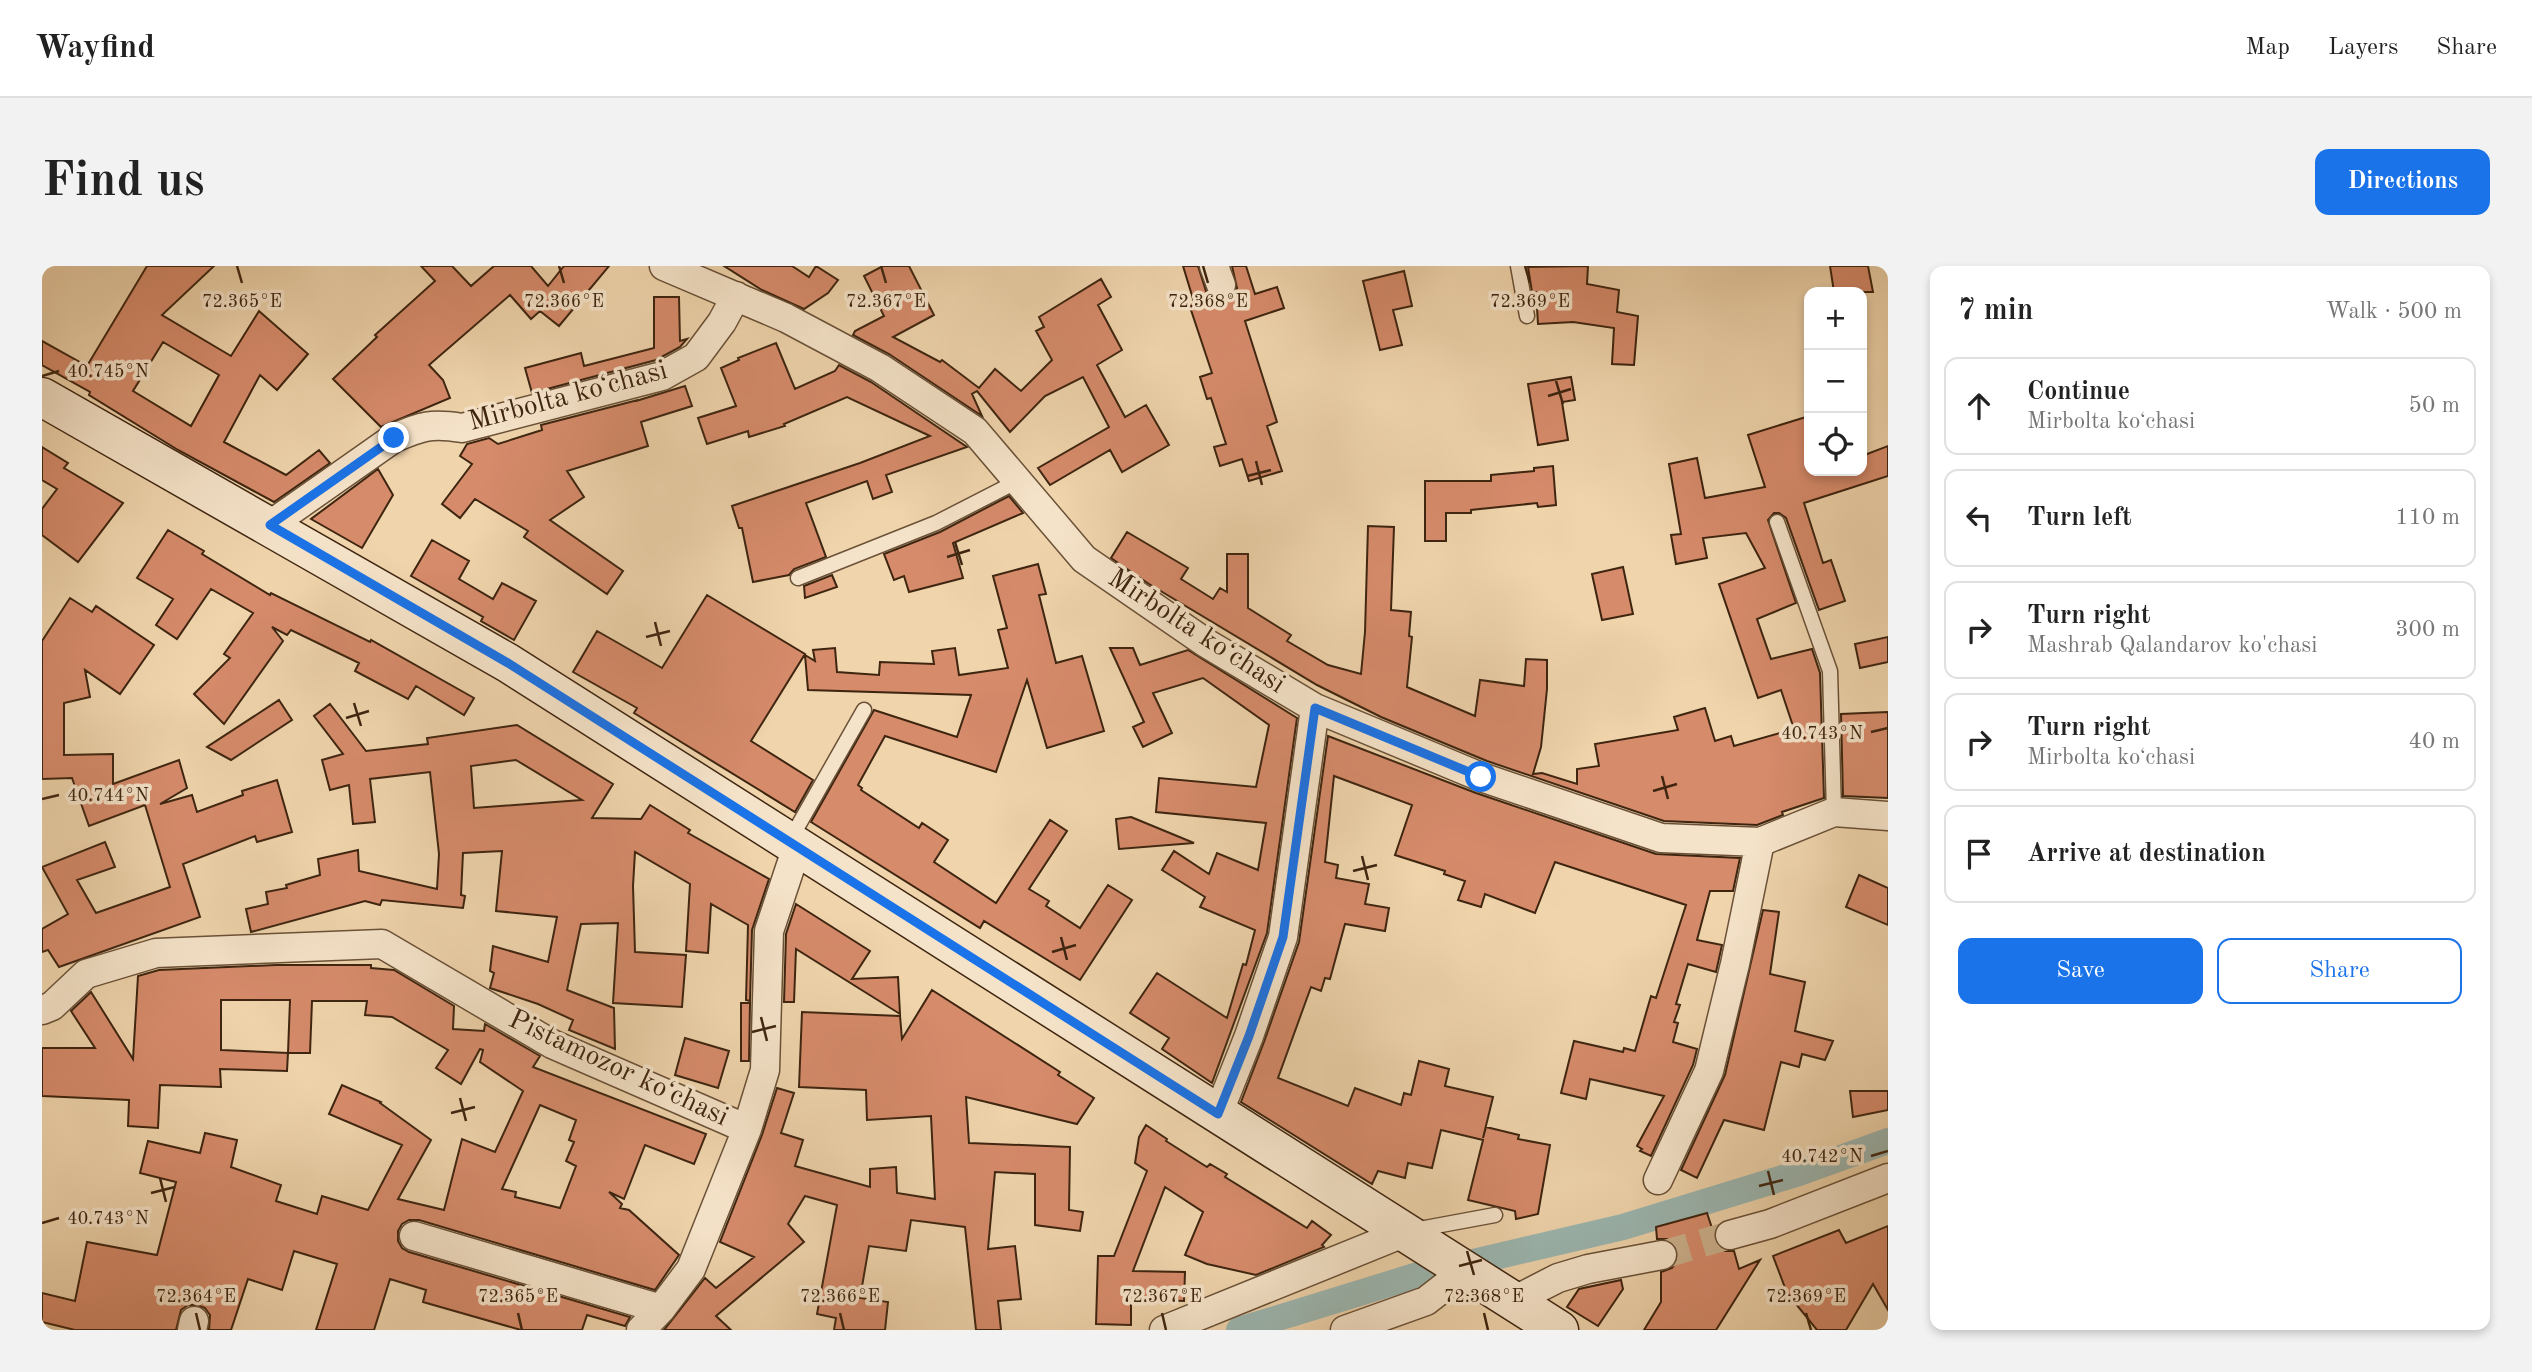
<!DOCTYPE html>
<html lang="en">
<head>
<meta charset="utf-8">
<style>
	body { margin:0; font-family:"Old Standard TT",serif; background:#f2f2f2; color:#222 }
	.controls { position:absolute; right:21px; top:21px; display:grid; overflow:hidden; border-radius:14px; box-shadow:0 4px 10px #0003 }
	.controls button { width:63px; height:63px; display:grid; place-items:center; padding:0; border:0; border-bottom:2px solid #e0e0e0; background:#fff; color:#222; font:35px sans-serif }
	.stop { position:absolute; width:21px; height:21px; margin:-16px; border:5px solid #1a73e8; border-radius:50%; background:#fff }
	.stop.end { background:#1a73e8; border-color:#fff; box-shadow:0 2px 7px #0008 }
	.list { margin:0; padding:0; list-style:none }
	h2 { display:flex; justify-content:space-between; align-items:center; height:91px; margin:0; padding:0 28px; font-size:30px }
	h2 small { font-size:23px; font-weight:400; color:#767676 }
	.list li { display:grid; grid-template-columns:46px 1fr auto; gap:21px; align-items:center; box-sizing:border-box; height:98px; margin:0 14px 14px; padding:0 14px; border:2px solid #e0e0e0; border-radius:14px }
	.list b { display:block; font-size:26px; white-space:nowrap }
	.list p { margin:0; font-size:23px; white-space:nowrap; color:#767676 }
	.list em { font-size:23px; font-style:normal; color:#767676 }
	.actions { display:flex; gap:14px; padding:21px 28px }
	.actions a { flex:1; padding:16px 0; border:2px solid #1a73e8; border-radius:14px; text-align:center; font-size:24px; color:#1a73e8 }
	.actions .main { background:#1a73e8; color:#fff }
	.icon { flex:none; width:38px; height:38px; fill:none; stroke:currentColor; stroke-width:2; stroke-linecap:round; stroke-linejoin:round }
	.map { position:relative; flex:none; width:1846px; height:1064px; overflow:hidden; border-radius:14px }
	header { display:flex; align-items:center; gap:42px; box-sizing:border-box; height:98px; padding:0 35px; background:#fff; border-bottom:2px solid #e0e0e0 }
	header strong { font-size:33px }
	nav { display:flex; gap:38px; margin-inline-start:auto; font-size:24px }
	.intro { display:flex; align-items:center; justify-content:space-between; box-sizing:border-box; height:168px; padding:0 42px }
	h1 { margin:0; font-size:49px }
	.button { padding:18px 32px; border-radius:14px; background:#1a73e8; color:#fff; font-size:24px; font-weight:700 }
	main { display:flex; gap:42px; padding:0 42px }
	aside { flex:1; background:#fff; border-radius:14px; box-shadow:0 4px 10px #0003 }
	.map>svg:first-child { display:block }
	.lines { fill:none; stroke-linecap:round; stroke-linejoin:round }
	.canal { stroke:#9cb7b1; stroke-width:26 }
	.building { fill:#d68b6b; stroke:#3e2510; stroke-width:2; fill-rule:evenodd }
	.street-tunnel { stroke:#ccb18d; stroke-width:28; stroke-dasharray:28 14; stroke-linecap:butt }
	.lane-casing { stroke:#6a5137; stroke-width:17 }
	.street-casing { stroke:#6a5137; stroke-width:31 }
	.secondary-casing { stroke:#3e2510; stroke-width:41 }
	.lane { stroke:#f5e3c9; stroke-width:14 }
	.street { stroke:#f5e3c9; stroke-width:28 }
	.secondary { stroke:#f5e3c9; stroke-width:38 }
	.route { stroke:#1a73e8; stroke-width:9 }
	.ticks { fill:none; stroke:#3e2510; stroke-width:2.5 }
	.labels { text-anchor:middle; dominant-baseline:central; stroke-width:7; stroke-linejoin:round; paint-order:stroke }
	.street-label { font-size:28px; fill:#3e2510; stroke:#f5e3c9 }
	.ticks-label { font-size:18px; text-anchor:middle; fill:#3e2510; stroke:#f5e3c9; stroke-width:7; stroke-linejoin:round; paint-order:stroke }
</style>
</head>
<body>
<header>
<strong>Wayfind</strong>
<nav><a>Map</a><a>Layers</a><a>Share</a></nav>
</header>
<div class="intro"><h1>Find us</h1><a class="button">Directions</a></div>
<main>
<div class="map">
<svg width="1846" height="1064" viewBox="0 0 1846 1064">
	<rect width="100%" height="100%" fill="#efd4ac"/>
	<filter id="stains"><feTurbulence type="fractalNoise" baseFrequency=".00286" numOctaves="4"/><feColorMatrix values="0 0 0 0 .2 0 0 0 0 .09 0 0 0 0 .02 0 0 0 .5 -.17"/></filter>
	<radialGradient id="worn" r=".72"><stop offset=".6" stop-color="#630" stop-opacity="0"/><stop offset="1" stop-color="#630" stop-opacity=".3"/></radialGradient>
	<g class="lines">
		<path class="canal" d="M1197 1064 1376 1009 1581 961 1757 907 1846 875"/>
	</g>
	<path class="building" d="M105 0H172L120 49 189 90 217 45 266 88 235 124 218 109 182 176 244 209 277 184 288 197 232 236 136 184 47 129 48 126 0 99V75L45 100ZM121 76 177 109 149 160 91 125Z
		M379 0H410L429 20 452 0H489L506 20 522 0H567L517 60 498 45 489 53 468 29 387 99 401 114 408 132 339 161 291 113 335 71 333 69 393 15Z
		M682 0H750L767 11 774 0 796 14 786 27 762 43 720 24Z
		M841 0H867L892 49 851 71 898 96 900 94 937 122 953 103 979 125 1010 94 994 65 1002 61 997 51 1059 13 1069 31 1056 39 1080 84 1055 99 1083 151 1104 139 1127 179 1080 206 1068 184 1008 219 996 202 1067 161 1041 111 1003 130 968 166 935 125 930 128 940 150 847 88 811 69 813 65 842 50 822 10Z
		M1141 0H1156L1164 25 1169 32 1176 35 1185 34 1191 30 1195 22 1190 0H1204L1213 28 1235 21 1242 42 1203 55 1235 156 1225 160 1240 205 1207 215 1200 193 1178 200 1172 181 1184 178 1169 132 1165 133 1158 111 1170 107 1147 38 1152 36Z
		M1546 0 1545 18 1577 24 1575 46 1596 50 1592 99 1570 98 1572 62 1531 56 1496 58 1494 26H1490L1486 1Z
		M1788 0H1826L1831 26H1792Z
		M1362 5 1370 40 1351 44 1360 79 1338 84 1321 15Z
		M612 31H637L638 75 645 73 638 81 614 94 490 127 483 102 539 87 542 100 612 82Z
		M734 77 753 123 793 105 797 99 829 116 925 181 844 209 850 226 831 233 825 215 764 237 784 291 752 303 747 309 711 316 700 262H697L690 240 818 197 888 170 805 131 742 158 743 160 707 171 706 165 665 178 656 152 694 140 679 102 697 94 696 92Z
		M1529 111 1533 134 1520 136 1526 174 1496 179 1486 118Z
		M643 120 650 140 599 156 606 180 525 205 542 231 508 254 581 305 565 328 482 271 486 265 433 233 418 252 400 238 430 198 418 190 425 178 447 172 456 178 500 164 499 159 596 134 594 135Z
		M1767 150V205H1820V190L1846 180V210L1762 237 1781 297 1789 294 1803 335 1777 344 1744 252 1737 247H1732L1726 254 1754 337 1715 353 1729 393 1770 383 1778 407 1782 532 1740 546 1741 549 1715 559 1622 555 1445 495 1339 451 1275 419 1107 318 1069 292 1085 266 1146 302 1139 313 1171 333 1178 322 1185 326V288H1206V342L1249 369 1245 375 1286 399 1319 408 1323 366 1326 260 1352 261 1349 344 1369 346 1367 370 1370 371 1365 421 1433 450 1438 414 1482 420 1484 393 1505 394V423L1499 481 1491 508 1500 507 1535 518V503L1557 500 1553 478 1636 464 1632 451 1663 442 1673 475 1689 470 1692 480 1752 463 1739 424 1716 432 1677 318 1723 302 1704 267 1661 272 1665 292 1634 298 1629 269 1639 268 1627 198 1655 192 1663 232 1723 221 1706 169Z
		M0 181 26 197 22 202 81 237 36 296 0 269V243L15 223 0 214Z
		M1511 200 1514 239 1496 241 1495 237 1429 244V247H1404V275H1383V215H1449V209L1492 205V202Z
		M336 203 351 229 320 282 269 253Z
		M967 230 981 247 911 277 921 312 867 326 862 310 852 314 842 288 898 266Z
		M126 264 162 285 160 288 228 329 229 327 328 376 329 374 432 432 422 449 374 420 366 433 313 405 317 397 249 364 245 369 230 361 241 375 182 458 152 428 188 392 182 388 211 347 169 323 135 373 114 359 131 333 95 312Z
		M390 274 427 295 417 313 451 333 460 317 494 335 472 374 439 355 441 351 369 310Z
		M996 298 1004 328 997 329 1014 397 1040 390 1062 465 1005 482 985 414 954 506 843 470 816 519 820 522 819 524 877 562 880 557 906 574 892 596 954 637 1008 554 1025 565 987 623 1007 635 1004 640 1038 662 1066 619 1090 634 1038 714 942 655 938 662 769 556 832 444 915 471 929 429 766 424 763 389 773 395 771 384 793 382 795 406 837 409 838 396 892 398 890 385 913 382 917 409 966 402 956 364 965 362 951 310Z
		M1581 301 1591 348 1560 354 1550 308Z
		M790 309 795 321 763 332 762 320Z
		M665 329 763 388 709 475 771 514 753 546 592 447 595 442 531 406 555 365 620 402Z
		M28 332 50 346 54 340 112 379 78 428 43 404 48 431 22 437V489L71 488V518L137 494 145 522 118 538 150 529 155 546 201 529 200 525 235 514 250 566 215 576 213 570 141 598 158 651 17 701 6 684 0 686V663L26 648 0 601 63 576 73 601 35 614 54 647 128 621 103 539 47 560 30 512 0 513V375Z
		M1846 371V396L1818 402 1813 378Z
		M1068 382H1091L1098 399 1146 384 1255 452 1225 667 1170 817 1120 783 1127 772 1088 747 1115 707 1185 752 1201 698 1204 699 1213 664 1158 641 1163 631 1120 604 1132 585 1167 608 1175 587 1216 604 1224 557 1114 546 1117 512 1214 521 1227 459 1161 412 1111 427 1130 467 1101 481 1091 461 1102 456Z
		M237 434 250 454 189 494 165 481Z
		M288 438 324 485 386 478 385 472 475 459 571 518 550 552 599 553 608 539 648 564 646 567 727 613 710 664 708 735 704 734 706 659 669 638 666 687 644 685 648 618 593 586 591 620 593 686 644 689 640 741 571 737 576 657 539 658 525 724 572 742 573 783 527 764 531 754 496 738 448 722 452 707 448 705 451 680 506 696 515 651 454 645 460 585 421 587 419 629 423 630 421 642 340 634 338 639 323 635 209 666 204 643 226 638 224 626 245 622 244 619 278 609 276 593 316 584 317 605 395 623 397 588 388 506 328 513 333 556 311 558 307 519 288 524 280 494 301 488 272 450ZM474 494 540 534 432 542 429 500Z
		M1846 446V532L1801 530 1799 448Z
		M1286 470 1434 527 1614 588 1698 592 1691 625H1668L1655 674 1680 679 1674 706 1646 698 1634 738 1638 739 1632 756 1636 757 1631 776 1655 783 1651 799 1609 890 1598 885 1600 883 1595 880 1622 830 1548 813 1544 833 1519 827 1532 775 1581 786 1582 782 1593 785 1609 730 1614 732 1644 639 1513 596 1493 647 1443 628 1439 641 1416 634 1423 615 1402 608 1403 605 1353 589 1370 539 1292 510 1283 596 1296 599 1294 612 1327 618 1323 638 1347 642 1343 665 1303 658 1288 713 1283 712 1279 725 1269 721 1236 812 1306 840 1313 822 1359 839 1362 827 1369 829 1377 795 1407 803 1403 820 1451 831 1441 872 1444 861 1477 869 1476 873 1508 879 1496 948 1474 953 1473 945 1426 934 1441 874 1399 864 1390 902 1366 897 1363 912 1336 905 1330 918 1199 836 1222 776 1257 676Z
		M1089 551 1152 577 1077 583 1074 553Z
		M1817 609 1846 622V659L1804 641Z
		M754 638 828 685 810 713 856 711 858 748 754 683 752 736H742L744 668Z
		M1721 644 1737 646 1728 708 1763 716 1753 765 1791 775 1783 794 1760 788 1757 801 1739 796 1722 864 1682 854 1655 912 1639 904 1683 809Z
		M234 699H329V702L352 704 412 740 411 763 442 765 443 758 498 790 491 801 664 868 652 898 603 879 582 933 567 926 580 938 578 942 587 944 637 989 613 1024 377 954H367L360 958 356 965V975L360 982 367 986 588 1051 583 1060 545 1049 540 1064H479L381 1036 384 1024 348 1013 332 1064H274L295 998 252 985 240 1024 206 1013 189 1064H167L168 1049 163 1042 155 1039H146L139 1044 134 1064H33L0 1056V1027L33 1035 45 976 115 989 134 916 98 907 106 875 158 887 163 867 195 874 189 901 239 919 234 935 275 948 280 930 326 944 360 879 287 848 300 819 339 836 338 837 389 874 356 933 402 944 420 873 453 886 481 825 438 796 441 784 438 783 419 818 394 802 406 784 350 751 323 749 325 735H270L268 787H246L245 805 178 803 179 821 118 819 116 862 86 860 87 834 0 830V782H53L29 745 49 726 91 793 96 710 117 704ZM179 734H248L246 787 179 784ZM498 839 534 854 527 874 532 876 524 895 534 900 518 942 473 931 474 926 460 923Z
		M890 724 1018 806 1016 809 1052 832 1035 858 924 831 927 877 1028 881 1027 944 1041 946 1038 965 993 959V908L953 906 946 983 973 980 979 1033 956 1035 959 1064H934L923 961 869 954 864 985 827 980 818 1032 846 1036 843 1064H792L794 1052 775 1048 795 939 763 930 746 958 762 976 674 1050 689 1064H622L663 1012 674 1022 712 991 678 976 720 869 735 822 752 827 739 867 761 874 753 900 828 921V903L854 901 855 927 893 933 889 850 825 854 824 824 757 821 760 746 858 750 860 773Z
		M699 737H708L707 795H699Z
		M643 772 687 785 676 822 633 809Z
		M1808 825H1846V844L1811 851Z
		M1104 859 1125 873 1124 875 1165 901 1168 898 1185 908 1183 911 1265 962 1270 955 1289 969 1280 979 1282 981 1214 1009 1165 998 1143 989 1161 946 1123 921 1091 1005 1143 1006 1142 1035 1089 1033V1059L1054 1058 1056 990H1072L1105 905 1093 897 1097 871Z
		M1665 947 1670 962 1674 961 1672 974 1676 980 1683 985H1692L1697 1003 1718 994 1674 1064H1602L1619 1036V1006L1630 1002 1636 994V985L1633 979 1625 973H1615L1614 961Z
		M1846 960V1044L1831 1018 1804 1064H1775L1745 1027 1731 990 1797 964 1804 977Z
		M1579 1014 1581 1023 1556 1060 1525 1041 1537 1023Z"/>
	<g class="lines">
		<path class="street-tunnel" d="M1620 989 1688 969"/>
		<defs>
			<path id="lane" d="M1476 0 1485 50
				M1735 256 1788 405 1792 546
				M756 312 894 257 976 215
				M748 574 822 444
				M1372 964 1453 949"/>
			<path id="street" d="M622 0 744 52 838 102 933 165 1042 293 1164 377 1273 442 1439 511 1619 572 1718 576 1792 546 1846 550
				M1172 0 1179 19
				M228 259 352 172C380 160 389 157 420 162L620 110 654 91 680 56 694 30
				M0 744 10 740 44 708 114 687 340 678 510 778 705 863 649 1003 619 1043 599 1064
				M1176 848 1207 770 1241 671 1273 442
				M705 863 723 804 727 665 755 581
				M1616 914 1667 805 1693 698 1718 576
				M1688 969 1728 958 1846 912
				M372 970 619 1043
				M1473 1034 1516 1012 1546 1003 1620 989
				M150 1064 152 1055
				M1122 1064 1364 966
				M1303 1064 1384 1035 1424 1004"/>
			<path id="secondary" d="M0 131 466 397 1517 1064"/>
		</defs>
		<use href="#lane" class="lane-casing"/>
		<use href="#street" class="street-casing"/>
		<use href="#secondary" class="secondary-casing"/>
		<use href="#lane" class="lane"/>
		<use href="#street" class="street"/>
		<use href="#secondary" class="secondary"/>
	</g>
	<g class="lines">
		<path class="route" d="M352 172 228 259 466 397 1176 848 1207 770 1241 671 1273 442 1439 511"/>
	</g>
	<path class="ticks" d="M195 0 200 17M517 0 522 17M839 0 844 17M1161 0 1166 17M1483 0 1488 17M0 110 17 105M1514 115 1521 138M1506 130 1529 123M1214 195 1220 219M1205 210 1229 204M913 276 920 299M905 291 928 284M613 356 619 380M604 371 628 365M312 437 319 460M304 452 327 445M1829 466 1846 462M1620 510 1626 533M1611 525 1635 518M0 533 17 529M1320 590 1326 614M1311 605 1335 599M1019 671 1025 694M1010 686 1034 679M719 751 725 775M710 766 734 760M418 832 424 855M409 847 433 841M1829 890 1846 885M1726 905 1732 929M118 912 124 936M1717 920 1741 914M109 927 133 921M0 957 17 952M1425 985 1432 1009M1417 1000 1440 994M154 1047 158 1064M476 1047 480 1064M798 1047 802 1064M1120 1047 1124 1064M1442 1047 1446 1064M1764 1047 1769 1064"/>
	<g class="labels">
		<g class="street-label">
			<text transform="translate(526 131) rotate(-15)">Mirbolta koʻchasi</text>
			<text transform="translate(1154 366) rotate(33)">Mirbolta koʻchasi</text>
			<text transform="translate(576 803) rotate(25)">Pistamozor koʻchasi</text>
		</g>
	</g>
	<g class="ticks-label">
		<text x="200" y="41">72.365°E</text>
		<text x="522" y="41">72.366°E</text>
		<text x="844" y="41">72.367°E</text>
		<text x="1166" y="41">72.368°E</text>
		<text x="1488" y="41">72.369°E</text>
		<text x="66" y="111">40.745°N</text>
		<text x="1780" y="473">40.743°N</text>
		<text x="66" y="535">40.744°N</text>
		<text x="1780" y="896">40.742°N</text>
		<text x="66" y="958">40.743°N</text>
		<text x="154" y="1036">72.364°E</text>
		<text x="476" y="1036">72.365°E</text>
		<text x="798" y="1036">72.366°E</text>
		<text x="1120" y="1036">72.367°E</text>
		<text x="1442" y="1036">72.368°E</text>
		<text x="1764" y="1036">72.369°E</text>
	</g>
	<rect width="100%" height="100%" filter="url(#stains)"/>
	<rect width="100%" height="100%" fill="url(#worn)"/>
</svg>
<div class="controls">
<button>+</button>
<button>−</button>
<button><svg class="icon" aria-label="locate" viewBox="0 0 24 24"><circle cx="12" cy="12" r="6"/><path d="M12 2v4M12 18v4M2 12h4M18 12h4"/></svg></button>
</div>
<div class="stop" style="left:1439px;top:511px"></div>
<div class="stop end" style="left:352px;top:172px"></div>
</div>
<aside>
<h2>7 min<small>Walk · 500 m</small></h2>
<ul class="list">
<li><svg class="icon" aria-label="ahead" viewBox="0 0 24 24"><path d="M12 20V5M6 11l6-6 6 6"/></svg><div><b>Continue</b><p>Mirbolta koʻchasi</p></div><em>50 m</em></li>
<li><svg class="icon" aria-label="left" viewBox="0 0 24 24"><path d="M17 20v-9H6M10 6l-5 5 5 5"/></svg><div><b>Turn left</b></div><em>110 m</em></li>
<li><svg class="icon" aria-label="right" viewBox="0 0 24 24"><path d="M7 20v-9h11M14 6l5 5-5 5"/></svg><div><b>Turn right</b><p>Mashrab Qalandarov ko'chasi</p></div><em>300 m</em></li>
<li><svg class="icon" aria-label="right" viewBox="0 0 24 24"><path d="M7 20v-9h11M14 6l5 5-5 5"/></svg><div><b>Turn right</b><p>Mirbolta koʻchasi</p></div><em>40 m</em></li>
<li><svg class="icon" aria-label="arrive" viewBox="0 0 24 24"><path d="M6 21V4h12l-3 4 3 4H6"/></svg><div><b>Arrive at destination</b></div></li>
</ul>
<div class="actions"><a class="main">Save</a><a>Share</a></div>
</aside>
</main>
</body>
</html>
